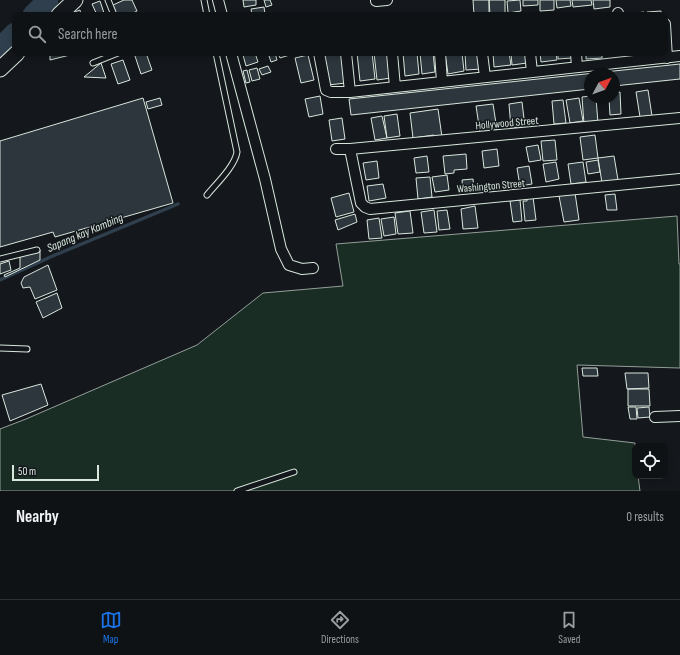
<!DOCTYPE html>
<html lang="en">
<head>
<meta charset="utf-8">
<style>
	body { margin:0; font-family:"Sofia Sans Condensed",sans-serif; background:#181b1e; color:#f1f3f6 }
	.controls { position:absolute; right:12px; bottom:12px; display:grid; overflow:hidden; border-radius:8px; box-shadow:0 2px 6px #0003 }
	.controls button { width:36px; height:36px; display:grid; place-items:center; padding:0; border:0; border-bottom:1px solid #2f3234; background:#0f1215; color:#f1f3f6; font:20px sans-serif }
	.compass { position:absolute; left:584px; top:68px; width:36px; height:36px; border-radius:50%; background:#0f1215; box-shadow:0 2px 6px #0003; rotate:49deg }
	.scale { position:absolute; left:12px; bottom:10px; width:87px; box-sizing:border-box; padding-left:4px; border:2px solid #d8e6dc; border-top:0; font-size:11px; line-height:14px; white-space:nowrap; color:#d8e6dc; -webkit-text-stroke:3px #14181c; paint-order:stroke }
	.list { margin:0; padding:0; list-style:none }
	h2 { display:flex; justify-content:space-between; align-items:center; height:52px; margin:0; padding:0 16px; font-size:17px }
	h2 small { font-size:13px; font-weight:400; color:#9b9ea0 }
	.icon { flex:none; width:22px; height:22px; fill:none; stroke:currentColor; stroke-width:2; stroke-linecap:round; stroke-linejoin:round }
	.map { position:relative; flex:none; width:680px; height:491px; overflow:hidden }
	.search { position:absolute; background:#0f1215; box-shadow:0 2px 6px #0003; left:12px; right:12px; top:12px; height:44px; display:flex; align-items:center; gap:10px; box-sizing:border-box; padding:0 14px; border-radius:8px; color:#9b9ea0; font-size:15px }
	.sheet { height:108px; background:#0f1215 }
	nav { display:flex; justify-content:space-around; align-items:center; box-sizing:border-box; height:56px; border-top:1px solid #2f3234; background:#0f1215; font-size:11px; color:#9b9ea0 }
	nav a { display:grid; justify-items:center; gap:2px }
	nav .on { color:#1a73e8 }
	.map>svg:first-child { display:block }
	.green { fill:#1a2d24; stroke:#939e99 }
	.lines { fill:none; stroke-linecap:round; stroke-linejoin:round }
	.stream { stroke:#2f3f4d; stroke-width:3.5 }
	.river { stroke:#2f3f4d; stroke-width:21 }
	.building { fill:#2c363c; stroke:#d8e6dc }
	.service-casing { stroke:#d8e6dc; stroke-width:7 }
	.minor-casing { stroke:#d8e6dc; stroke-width:12 }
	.secondary-casing { stroke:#d8e6dc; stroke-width:17 }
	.service { stroke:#14181c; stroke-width:5 }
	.minor { stroke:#14181c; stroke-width:10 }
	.secondary { stroke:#14181c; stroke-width:15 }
	.labels { text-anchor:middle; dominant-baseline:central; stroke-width:3; stroke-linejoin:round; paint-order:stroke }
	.street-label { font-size:11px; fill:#d8e6dc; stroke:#14181c }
	.water-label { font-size:12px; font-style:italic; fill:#d8e6dc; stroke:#14181c }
</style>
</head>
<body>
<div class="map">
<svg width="680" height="491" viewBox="0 0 680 491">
	<rect width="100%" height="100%" fill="#14181c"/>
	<path class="green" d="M677 216 679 264H680V368L577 365 583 437 635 443V476H638L640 491H0V429L26 419 197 345 263 293 343 286 336 244Z"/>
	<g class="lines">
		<path class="stream" d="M0 280 55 255 178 204"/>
		<path class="river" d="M33 15 48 0
			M0 48 15 33"/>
	</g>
	<path class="building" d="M124 0H132L137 11 129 15H117L113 5Z
		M243 0H256V5L244 7Z
		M264 0H270L272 5 266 7Z
		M473 0H489V15H474Z
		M489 0H505V15H490Z
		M520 0 521 11 508 13 507 1Z
		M523 0H538V5L523 6Z
		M540 0H554V10L540 11Z
		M556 0H570L571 6 557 8Z
		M572 0H591L592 5 573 7Z
		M593 0H610V7L594 9Z
		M100 1 104 13 97 15 92 4Z
		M264 7 265 14 252 15 251 9Z
		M80 10 81 15H67Z
		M661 11V15H647V12Z
		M644 12 645 15H628V14Z
		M50 53H70V55L50 60Z
		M134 53H146L152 70 141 74Z
		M249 53H255L258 62 246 66 243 55Z
		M268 53H275L277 60 271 62Z
		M278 53H292L293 54 280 58Z
		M324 53H343L346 83 328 85Z
		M357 53H372L375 79 360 81Z
		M374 53H388L391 78 377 80Z
		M403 53H417L419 74 405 76Z
		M420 53H433L435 72 422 74Z
		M445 53H462L464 71 448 74Z
		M465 53H480L481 69 466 70Z
		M493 53H509L511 65 494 67Z
		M511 53H526L527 63 512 65Z
		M540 53H556L557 60 541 62Z
		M558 53H572V58L558 59Z
		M586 53H602V58L586 59Z
		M308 55 314 80 301 83 295 58Z
		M123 60 130 80 118 84 111 64Z
		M101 63 106 78 84 77Z
		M680 64V79L614 86V74H590V89L351 115 349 99Z
		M268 66 271 72 262 75 259 69Z
		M257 68 260 79 252 81 249 70Z
		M247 70 250 82 246 83 243 71Z
		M648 90 652 116 640 117 636 92Z
		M620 92 621 114 610 115 609 98H614V93Z
		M320 96 323 114 309 117 305 99Z
		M590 96V98H596L598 123 584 124 582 97Z
		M143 98 173 203 55 237 53 232 0 247V141Z
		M160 98 162 105 148 109 146 102Z
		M579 98 583 121 570 123 566 100Z
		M563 100 566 123 554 124 552 101Z
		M522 102 525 127 511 128 509 104Z
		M493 104 497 130 480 132 476 106Z
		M438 109 442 137 434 138V135L413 138 410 113Z
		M397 114 400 136 387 138 384 116Z
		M382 116 387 138 375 140 371 118Z
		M342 118 345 139 332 141 329 120Z
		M595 135 598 158 583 160 580 137Z
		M555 140 557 160 543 161 541 141Z
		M538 145 541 160 529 162 526 147Z
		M497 149 499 166 484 168 482 151Z
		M466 154 467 169 454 170V173L445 174 443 156Z
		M427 156 429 172 416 173 414 158Z
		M614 156 618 180 602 183 598 158Z
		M598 160 600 172 588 174 586 162Z
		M377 161 379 178 366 180 363 163Z
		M556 162 559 179 546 182 543 164Z
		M583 162 586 182 571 184 568 164Z
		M529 166 532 184 520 186 517 168Z
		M447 175 449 190 435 192 432 177Z
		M430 177 432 197 418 199 416 178Z
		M473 179 474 190 463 191 462 180Z
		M383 184 386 198 369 201 367 186Z
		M349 193 354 212 336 217 331 198Z
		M575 193 579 220 564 222 559 196Z
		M615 194 617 210H607L605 195Z
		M533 197 536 220 525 221 523 201H527V198Z
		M520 200 522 221 513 222 510 201Z
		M475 206 478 228 463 229 461 209Z
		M434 210 437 232 424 233 421 212Z
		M447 210 450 229 439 230 437 211Z
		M410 211 413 233 398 234 395 213Z
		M355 214 357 222 338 230 335 220Z
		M394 217 396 234 384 236 381 219Z
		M379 218 382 238 369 239 367 220Z
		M40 250V260L5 277 4 275 20 268V257Z
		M9 261 11 270 0 274V264Z
		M48 265 57 290 35 299 30 287 23 288 21 283 24 277Z
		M57 293 62 308 43 318 36 302Z
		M582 368H597L598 376H583Z
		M625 373H648L649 388 627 389Z
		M41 384 48 405 10 421 2 395Z
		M628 389H649L650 406H628Z
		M628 407H636L637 419H630Z
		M649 407 650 417 638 418 637 408Z"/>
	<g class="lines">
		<defs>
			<path id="service" d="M108 0 114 15
				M204 0 207 15
				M93 63 118 53
				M207 195C216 184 235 166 237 152L216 53
				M0 259 37 250
				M0 348 27 349
				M237 491 294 472"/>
			<path id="minor" d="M218 0 222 15
				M376 1 387 0
				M618 13V15
				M665 24 667 58
				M231 53 265 179 281 249 289 265 302 269 313 268
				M319 53 326 90 331 92H350L680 56
				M346 53 350 92
				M392 53 395 87
				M440 53 442 82
				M482 53 485 77
				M530 53 532 72
				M576 53 577 67
				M336 149H350L680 118
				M350 149 361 203 365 207 370 209 680 179
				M655 417 680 416"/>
			<path id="secondary" d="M59 15 75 0
				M0 69 17 53"/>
		</defs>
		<use href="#service" class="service-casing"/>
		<use href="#minor" class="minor-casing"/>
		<use href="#secondary" class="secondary-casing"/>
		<use href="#service" class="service"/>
		<use href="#minor" class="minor"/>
		<use href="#secondary" class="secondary"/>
	</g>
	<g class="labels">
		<g class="street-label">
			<text transform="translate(507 123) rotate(-5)">Hollywood Street</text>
			<text transform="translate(491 186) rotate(-5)">Washington Street</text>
		</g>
		<g class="water-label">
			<text transform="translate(85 233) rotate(-23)">Sapang kay Kambing</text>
		</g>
	</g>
</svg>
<div class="controls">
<button><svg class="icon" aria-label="locate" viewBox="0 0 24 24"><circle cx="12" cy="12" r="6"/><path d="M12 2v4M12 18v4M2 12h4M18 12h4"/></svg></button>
</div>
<svg class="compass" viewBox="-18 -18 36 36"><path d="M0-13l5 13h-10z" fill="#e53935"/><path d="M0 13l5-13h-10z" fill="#9b9ea0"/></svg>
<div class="scale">50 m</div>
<div class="search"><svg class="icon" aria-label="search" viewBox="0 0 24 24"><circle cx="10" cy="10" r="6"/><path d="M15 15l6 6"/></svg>Search here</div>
</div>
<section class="sheet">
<h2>Nearby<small>0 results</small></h2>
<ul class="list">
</ul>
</section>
<nav>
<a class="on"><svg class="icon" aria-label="map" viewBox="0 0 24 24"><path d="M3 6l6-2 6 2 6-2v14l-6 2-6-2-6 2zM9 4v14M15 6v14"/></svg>Map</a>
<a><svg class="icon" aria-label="directions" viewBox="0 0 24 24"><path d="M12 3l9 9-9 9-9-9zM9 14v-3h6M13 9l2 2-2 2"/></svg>Directions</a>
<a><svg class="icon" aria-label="saved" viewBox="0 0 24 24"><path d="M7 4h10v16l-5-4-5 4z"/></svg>Saved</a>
</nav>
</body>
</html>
